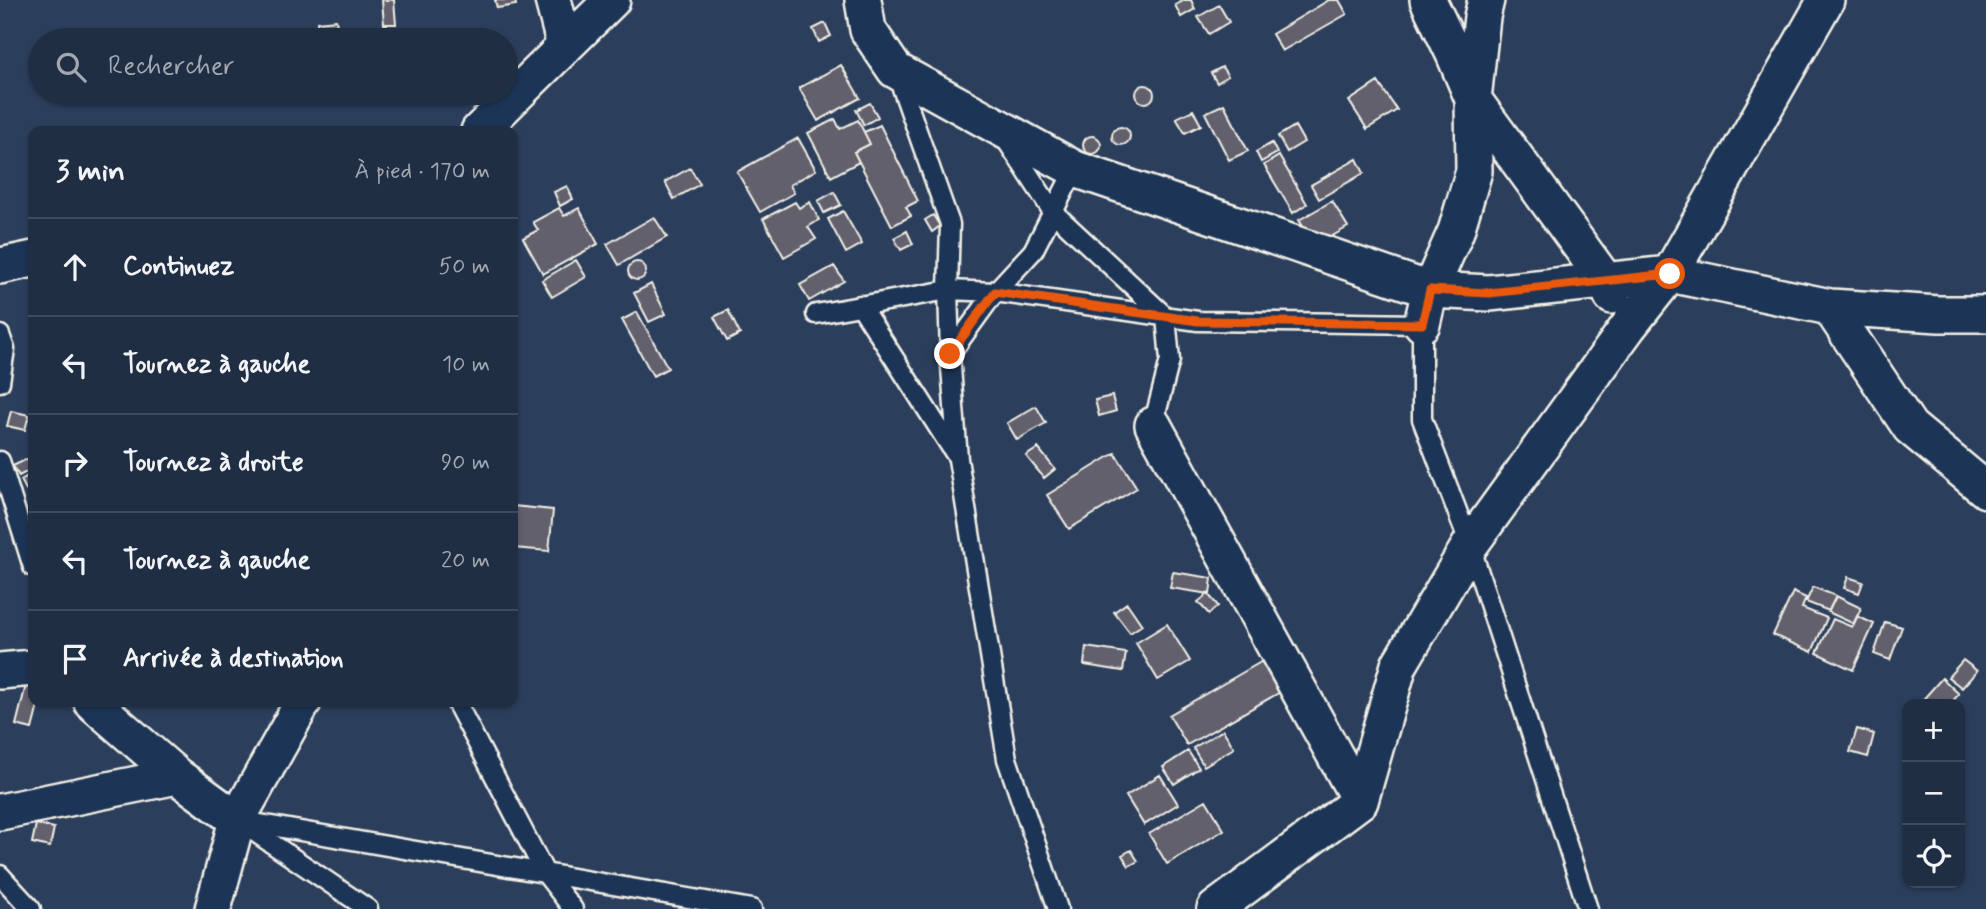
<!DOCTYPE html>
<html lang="fr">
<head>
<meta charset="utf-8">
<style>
	body { margin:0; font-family:Mynerve,sans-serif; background:#2d3a4f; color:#f1f3f6 }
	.controls { position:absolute; right:21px; bottom:21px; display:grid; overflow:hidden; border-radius:14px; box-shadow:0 2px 5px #0004 }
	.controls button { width:63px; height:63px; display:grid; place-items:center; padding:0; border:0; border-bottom:2px solid #3d4a5d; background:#202e44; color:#f1f3f6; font:35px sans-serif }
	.stop { position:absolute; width:21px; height:21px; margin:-16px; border:5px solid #ea580c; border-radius:50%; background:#fff }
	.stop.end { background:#ea580c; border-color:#fff; box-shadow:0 2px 7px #0008 }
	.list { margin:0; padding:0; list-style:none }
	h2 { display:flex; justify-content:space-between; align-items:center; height:91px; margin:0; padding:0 28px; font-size:30px }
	h2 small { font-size:23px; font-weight:400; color:#a2a8b2 }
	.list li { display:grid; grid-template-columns:46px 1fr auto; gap:21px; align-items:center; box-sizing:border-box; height:98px; padding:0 28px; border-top:2px solid #3d4a5d }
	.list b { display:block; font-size:26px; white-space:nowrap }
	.list em { font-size:23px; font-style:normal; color:#a2a8b2 }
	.icon { flex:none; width:38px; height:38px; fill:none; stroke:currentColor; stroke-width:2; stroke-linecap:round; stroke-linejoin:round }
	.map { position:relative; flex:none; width:1986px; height:909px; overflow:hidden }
	.search { position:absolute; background:#202e44; box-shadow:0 2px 5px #0004; left:28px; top:28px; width:490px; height:77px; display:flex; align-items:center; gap:18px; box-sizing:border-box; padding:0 24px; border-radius:38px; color:#a2a8b2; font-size:26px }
	.panel { position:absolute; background:#202e44; box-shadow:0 2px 5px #0004; left:28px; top:126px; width:490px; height:581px; border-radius:14px }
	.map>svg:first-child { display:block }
	.building { fill:#63616d; stroke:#f4f1e8; stroke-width:2 }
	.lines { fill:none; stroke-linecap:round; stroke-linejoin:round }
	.service-casing { stroke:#f4f1e8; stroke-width:23 }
	.minor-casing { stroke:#f4f1e8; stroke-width:40 }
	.service { stroke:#1d3557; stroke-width:18 }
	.minor { stroke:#1d3557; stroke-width:35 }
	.route { stroke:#ea580c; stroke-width:9 }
</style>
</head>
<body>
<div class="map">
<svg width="1986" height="909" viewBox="0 0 1986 909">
	<rect width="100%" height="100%" fill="#2b3e5b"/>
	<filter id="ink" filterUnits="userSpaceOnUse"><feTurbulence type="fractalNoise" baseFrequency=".0143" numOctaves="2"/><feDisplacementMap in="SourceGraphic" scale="14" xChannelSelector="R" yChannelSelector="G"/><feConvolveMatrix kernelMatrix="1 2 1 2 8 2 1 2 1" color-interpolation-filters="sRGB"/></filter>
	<g filter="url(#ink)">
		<path class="building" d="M382 0H394L396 24H384Z
			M495 0H515L516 5 497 8Z
			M1185 0H1191L1195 9 1181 17 1175 5Z
			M1329 0H1339L1347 14 1282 51 1272 34Z
			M1219 5 1229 22 1209 34 1198 17Z
			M336 20 338 33 318 36 317 22Z
			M825 23 831 36 819 42 813 29Z
			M841 65 860 98 818 121 799 88Z
			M1222 67 1228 76 1217 83 1211 73Z
			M1378 82 1397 110 1367 129 1349 101Z
			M1136 94a9 9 0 1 1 18 0a9 9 0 1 1-18 0Z
			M870 103 878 117 864 125 856 110Z
			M1224 104 1248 151 1229 160 1205 113Z
			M1193 110 1201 125 1185 133 1176 118Z
			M835 119 840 129 858 120 870 144 854 152 859 162 831 177 808 133Z
			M880 125 918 201 906 207 911 216 892 226 854 152 870 144 864 132Z
			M1295 126 1304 142 1287 152 1278 136Z
			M1112 136a9 9 0 1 1 18 0a9 9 0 1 1-18 0Z
			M1083 145a9 9 0 1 1 18 0a9 9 0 1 1-18 0Z
			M798 138 816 170 790 185 794 193 760 212 737 172Z
			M1272 143 1277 153 1261 162 1256 152Z
			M1279 156 1307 204 1293 213 1264 165Z
			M1357 159 1364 173 1319 199 1311 185Z
			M690 168 700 184 674 199 665 182Z
			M567 186 573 199 560 206 554 192Z
			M834 192 841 205 824 213 818 201Z
			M1332 201 1348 227 1315 246 1299 220Z
			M795 202 799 208 810 202 819 220 808 227 816 239 784 257 763 219Z
			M559 208 564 216 579 208 598 244 543 274 523 238 538 230 533 222Z
			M843 211 862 244 846 253 828 219Z
			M933 215 940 226 932 232 925 220Z
			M654 217 667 237 619 265 607 244Z
			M907 231 913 244 901 250 894 238Z
			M576 260 586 277 552 297 542 280Z
			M628 271a9 9 0 1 1 18 0a9 9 0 1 1-18 0Z
			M834 266 844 281 809 301 800 285Z
			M651 284 666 314 649 322 634 293Z
			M728 310 740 334 727 341 714 317Z
			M637 312 668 368 653 376 622 320Z
			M1112 396 1116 411 1099 416 1095 400Z
			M1036 406 1046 423 1017 440 1007 423Z
			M11 411 29 415 25 430 7 426Z
			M1038 448 1055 469 1044 478 1026 456Z
			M1115 453 1137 488 1069 529 1047 495Z
			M27 459 32 469 19 476 13 466Z
			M33 473V503L21 480Z
			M513 506 553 510 549 551 513 548Z
			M1173 572 1212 578 1210 594 1170 588Z
			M1848 577 1863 582 1859 593 1844 588Z
			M1813 587 1836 596 1829 611 1806 602Z
			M1793 592 1806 598 1802 608 1827 618 1812 652 1773 635Z
			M1208 594 1218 606 1209 614 1198 602Z
			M1836 596 1861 608 1854 624 1828 612Z
			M1127 603 1142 625 1130 633 1114 612Z
			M1857 616 1874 624 1853 670 1817 653 1833 619 1852 627Z
			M1885 622 1902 627 1890 660 1874 654Z
			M1167 624 1190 661 1158 680 1136 643Z
			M1086 647 1126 653 1123 671 1084 665Z
			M1266 659 1284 690 1187 745 1169 715Z
			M1963 660 1977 671 1962 688 1948 677Z
			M28 677 33 678V702H39L32 729 16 725Z
			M1942 678 1959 694 1950 704H1919Z
			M1857 729 1874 734 1868 757 1850 752Z
			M1223 730 1234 748 1204 766 1193 748Z
			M1188 751 1199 768 1174 784 1163 767Z
			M1160 775 1178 804 1144 825 1126 796Z
			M1206 800 1224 830 1167 864 1149 834Z
			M36 824 54 828 50 847 32 843Z
			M1131 850 1138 861 1129 866 1122 855Z"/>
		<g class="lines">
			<defs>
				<path id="service" d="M897 74 950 224 948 290 950 354 958 459 1007 759 1058 909
					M1005 138 1053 212 1166 317 1170 360 1153 425
					M860 305 956 455
					M816 314 948 290 995 292 1198 321 1422 324V419L1470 545 1588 909
					M0 335 5 349 0 382
					M950 354 995 292 1033 251 1075 169
					M0 461 33 567
					M456 702 545 873 573 909
					M237 820 752 909
					M243 824 368 909
					M0 875 31 909"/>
				<path id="minor" d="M553 0 565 46
					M863 0 868 30 895 70 1075 169 1430 290 1489 293 1670 274 1830 307 1910 427 1986 490
					M1486 0 1482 17 1473 99 1605 280 1612 296
					M479 131 612 0
					M0 266 33 259
					M1830 307 1939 314H1986
					M1422 324 1430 290 1456 231 1474 171 1473 99 1454 54 1428 0
					M1153 425 1360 801
					M0 671 33 668
					M92 702 177 776 237 820
					M0 812 177 776
					M213 909 237 820 303 702
					M1215 909 1360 801 1399 665 1470 545 1628 327 1670 274 1826 0"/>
			</defs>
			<use href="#service" class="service-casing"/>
			<use href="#minor" class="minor-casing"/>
			<use href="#service" class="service"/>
			<use href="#minor" class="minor"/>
		</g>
	</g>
	<g class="lines" filter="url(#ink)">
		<path class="route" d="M950 354 995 292 1198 321 1422 324 1430 290 1489 293 1670 274"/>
	</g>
</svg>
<div class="controls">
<button>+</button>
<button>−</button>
<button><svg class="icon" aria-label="locate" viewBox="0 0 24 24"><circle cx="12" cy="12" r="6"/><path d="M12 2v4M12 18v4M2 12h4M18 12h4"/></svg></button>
</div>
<div class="stop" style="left:1670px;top:274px"></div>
<div class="stop end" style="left:950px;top:354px"></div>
<div class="search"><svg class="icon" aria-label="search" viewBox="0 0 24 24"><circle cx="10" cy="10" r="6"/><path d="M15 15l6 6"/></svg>Rechercher</div>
<section class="panel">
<h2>3 min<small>À pied · 170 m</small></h2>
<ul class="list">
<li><svg class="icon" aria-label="ahead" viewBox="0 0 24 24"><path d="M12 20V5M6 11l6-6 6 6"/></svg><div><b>Continuez</b></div><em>50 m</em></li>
<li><svg class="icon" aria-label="left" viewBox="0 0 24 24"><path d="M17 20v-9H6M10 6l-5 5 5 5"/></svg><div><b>Tournez à gauche</b></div><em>10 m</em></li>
<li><svg class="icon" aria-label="right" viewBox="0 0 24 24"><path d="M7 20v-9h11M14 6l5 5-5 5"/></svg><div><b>Tournez à droite</b></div><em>90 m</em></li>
<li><svg class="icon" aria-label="left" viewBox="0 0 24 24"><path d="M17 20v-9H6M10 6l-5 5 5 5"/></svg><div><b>Tournez à gauche</b></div><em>20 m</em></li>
<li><svg class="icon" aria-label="arrive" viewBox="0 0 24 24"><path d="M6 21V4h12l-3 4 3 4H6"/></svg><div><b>Arrivée à destination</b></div></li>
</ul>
</section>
</div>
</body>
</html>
